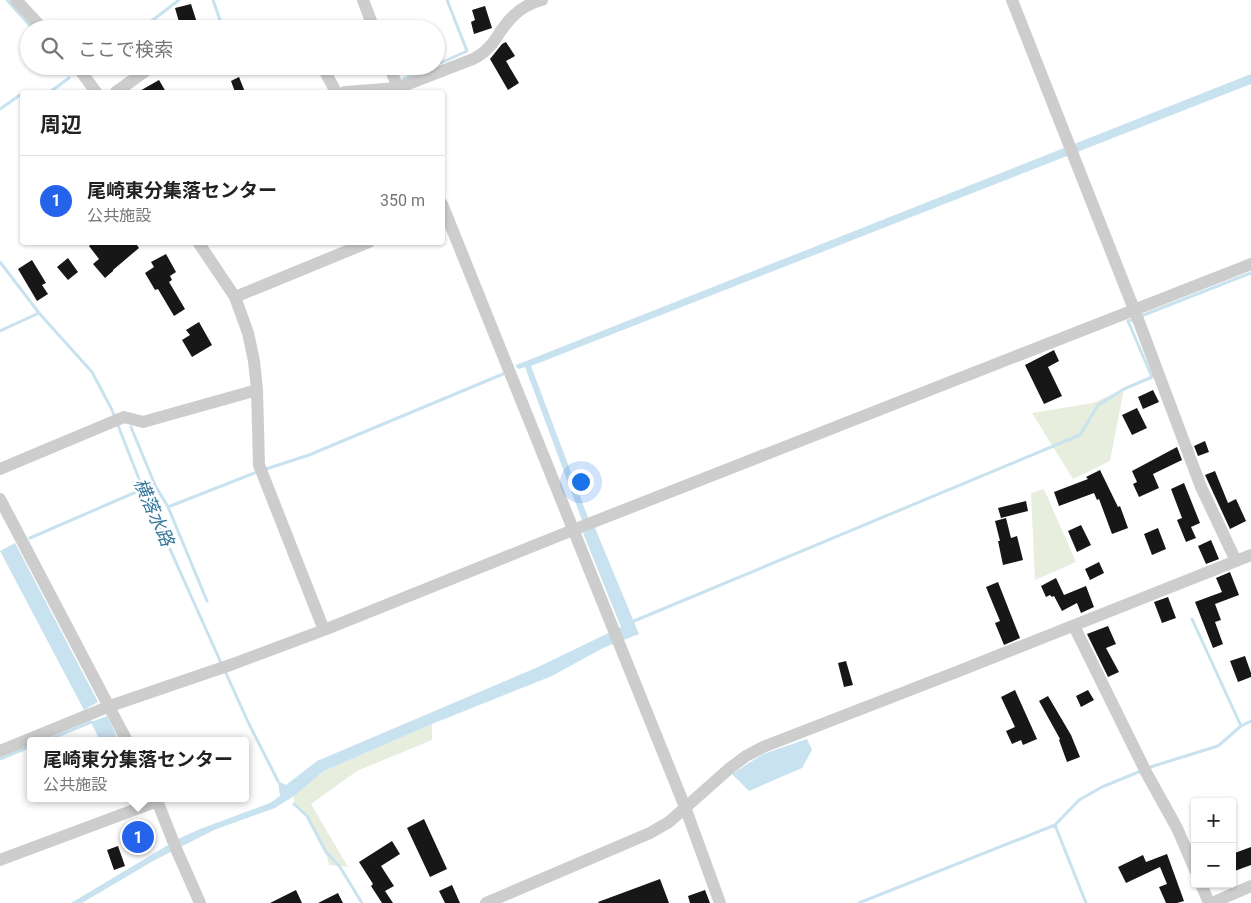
<!DOCTYPE html>
<html lang="ja">
<head>
<meta charset="utf-8">
<style>
	body { margin:0; font-family:Roboto,"Noto Sans JP",sans-serif; background:#f2f2f2; color:#222 }
	.controls { position:absolute; right:15px; bottom:15px; display:grid; overflow:hidden; border-radius:5px; box-shadow:0 1px 4px #0004 }
	.controls button { width:45px; height:45px; display:grid; place-items:center; padding:0; border:0; border-bottom:1px solid #e0e0e0; background:#fff; color:#222; font:25px sans-serif }
	.you { position:absolute; left:580px; top:481px; width:18px; height:18px; margin:-12px; border:4px solid #fff; border-radius:50%; background:#1a73e8; box-shadow:0 0 0 8px #1a73e833 }
	.badge { display:grid; place-items:center; width:32px; height:32px; border-radius:50%; background:#2563eb; color:#fff; font-size:16px; font-weight:700 }
	.pin { position:absolute; translate:-50% -50%; border:2px solid #fff; box-shadow:0 1px 5px #0006 }
	.popup { position:absolute; left:27px; top:737px; width:222px; height:65px; box-sizing:border-box; display:grid; place-content:center; border-radius:5px; background:#fff; filter:drop-shadow(0 1px 4px #0005); font-size:16px; white-space:nowrap; color:#767676 }
	.popup b { font-size:19px; color:#222 }
	.popup::after { content:''; position:absolute; left:50%; top:100%; margin-left:-10px; border:10px solid transparent; border-top-color:#fff }
	.list { margin:0; padding:0; list-style:none }
	h2 { display:flex; justify-content:space-between; align-items:center; height:65px; margin:0; padding:0 20px; font-size:21px }
	h2 small { font-size:16px; font-weight:400; color:#767676 }
	.list li { display:grid; grid-template-columns:32px 1fr auto; gap:15px; align-items:center; box-sizing:border-box; height:90px; padding:0 20px; border-top:1px solid #e0e0e0 }
	.list b { display:block; font-size:19px; white-space:nowrap }
	.list p { margin:0; font-size:16px; white-space:nowrap; color:#767676 }
	.list em { font-size:16px; font-style:normal; color:#767676 }
	.icon { flex:none; width:28px; height:28px; fill:none; stroke:currentColor; stroke-width:2; stroke-linecap:round; stroke-linejoin:round }
	.map { position:relative; flex:none; width:1251px; height:903px; overflow:hidden }
	.search { position:absolute; background:#fff; box-shadow:0 1px 4px #0004; left:20px; top:20px; width:425px; height:55px; display:flex; align-items:center; gap:12px; box-sizing:border-box; padding:0 18px; border-radius:28px; color:#767676; font-size:19px }
	.panel { position:absolute; background:#fff; box-shadow:0 1px 4px #0004; left:20px; top:90px; width:425px; height:155px; border-radius:5px }
	.map>svg:first-child { display:block }
	.green { fill:#e7eedd }
	.water { fill:#c8e2ef }
	.lines { fill:none; stroke-linecap:round; stroke-linejoin:round }
	.stream { stroke:#c8e2ef; stroke-width:3 }
	.building { fill:#171717 }
	.minor { stroke:#cdcdcd; stroke-width:12 }
	.labels { text-anchor:middle; dominant-baseline:central; stroke-width:5; stroke-linejoin:round; paint-order:stroke }
	.water-label { font-size:18px; font-style:italic; fill:#36789a; stroke:#fff }
</style>
</head>
<body>
<div class="map">
<svg width="1251" height="903" viewBox="0 0 1251 903">
	<rect width="100%" height="100%" fill="#fff"/>
	<path class="green" d="M1124 389 1110 461 1073 479 1032 413 1093 403Z
		M1044 489 1076 562 1035 580 1031 493Z
		M432 724V740L357 771 311 804 348 867 329 865 326 852 307 816 294 804V796L324 771Z"/>
	<path class="water" d="M1251 74V84L531 366 592 528H595L639 634 603 648 552 676 432 724 324 771 294 796 275 808 214 830 153 861 82 903H71L178 839 200 829 270 803 280 796 278 781 286 785 317 761 538 667 621 627 583 533 586 531 525 367 519 369 516 367V365Z
		M15 543 98 702 84 710 0 551Z
		M107 716 119 741H100L91 722Z
		M807 739 812 750 802 768 749 791 732 774 763 754Z"/>
	<g class="lines">
		<path class="stream" d="M7 0 33 29
			M213 0 223 29
			M141 29 179 0
			M436 65 467 51 447 0
			M89 69 92 66
			M403 79 432 66
			M50 92 69 78
			M0 109 20 95 22 96
			M0 262 39 313 92 372 111 408 115 417
			M1141 316 1251 273
			M0 331 39 313
			M117 423 143 489 222 665
			M131 427 155 485
			M263 470 309 455 503 374
			M168 507 207 601
			M30 538 143 489 155 485 168 507 257 472
			M1192 619 1241 726
			M634 621 1080 435 1098 405 1124 389 1152 377 1128 321 1135 319
			M225 671 249 724 278 781
			M45 741 91 722 93 723
			M0 759 31 746
			M1147 768 1218 746 1241 726 1251 721
			M294 804 307 816 326 852 340 867 362 903
			M1055 825 1086 903
			M859 903 1055 825 1079 800 1102 787 1141 771"/>
	</g>
	<path class="building" d="M191 4 199 29H181L175 8Z
		M485 6 492 28 474 34 471 22 475 20 472 10Z
		M506 42 515 56 506 61 519 83 508 90 490 59 502 44Z
		M239 77 245 92H235L231 81Z
		M159 80 166 92H138Z
		M93 242H135L139 248 113 270V271L105 278 93 264 99 259 89 246Z
		M166 254 176 272 170 276 172 280 169 282 185 309 174 316 158 289 155 290 145 273 154 267 151 262Z
		M68 258 78 272 68 280 57 267Z
		M32 260 46 283 42 285 48 294 37 301 18 269Z
		M199 322 212 345 192 357 182 340 190 335 186 330Z
		M1054 350 1059 361 1048 367 1062 396 1044 404 1025 365Z
		M1153 390 1159 402 1143 409 1138 397Z
		M1137 408 1147 428 1132 435 1122 415Z
		M1205 441 1209 452 1198 456 1194 446Z
		M1177 447 1182 460 1153 474 1159 488 1139 497 1133 484 1137 482 1132 471Z
		M1100 470 1118 507 1120 506 1128 528 1112 534 1099 499 1097 500 1094 493 1059 506 1054 492 1088 479 1086 477Z
		M1215 471 1228 503 1236 499 1246 521 1230 529 1205 475Z
		M1184 483 1200 523 1191 527 1196 538 1186 542 1177 520 1182 518 1171 489Z
		M1026 501 1028 511 1001 518 998 508Z
		M1006 518 1011 538 1017 536 1023 560 1003 565 998 541H1000L995 521Z
		M1081 525 1091 545 1077 552 1068 531Z
		M1158 528 1166 549 1152 555 1144 534Z
		M1211 540 1219 559 1206 564 1198 546Z
		M1099 562 1104 573 1090 580 1085 569Z
		M1230 572 1239 595 1215 604 1221 620 1215 622 1223 644 1213 648 1195 602 1222 592 1216 578Z
		M1056 578 1064 595 1086 586 1094 607 1081 613 1077 603 1062 611 1054 596 1052 597 1050 595 1046 597 1041 586Z
		M998 582 1020 638 1004 645 995 623 1000 621 986 587Z
		M1168 597 1176 618 1162 623 1154 602Z
		M1108 626 1116 644 1106 648 1119 672 1108 677 1087 634Z
		M1245 656 1251 673V677L1238 682 1230 661Z
		M846 661 853 685 844 687 838 663Z
		M1015 690 1037 739 1023 745 1021 740 1012 744 1006 731 1015 727 1001 697Z
		M1088 690 1094 700 1081 707 1076 696Z
		M1048 696 1071 735 1080 757 1067 762 1059 740 1060 739 1039 701Z
		M424 819 447 869 430 877 407 828Z
		M392 841 400 854 381 866 394 886 385 891 393 903H382L371 886 373 884 359 862Z
		M118 846 125 866 114 870 107 850Z
		M1251 847V865L1232 872V854Z
		M1167 854 1184 901 1177 903H1166L1159 887 1167 884 1160 867 1126 883 1118 867 1143 855 1146 862Z
		M660 879 669 903H599L598 902Z
		M452 885 460 903H445L439 891Z
		M296 890 302 903H270Z
		M705 890 710 903H690L688 896Z
		M338 893 343 903H318Z"/>
	<g class="lines">
		<path class="minor" d="M16 0 43 29
			M363 0 374 29
			M1012 0 1139 322 1201 487 1236 561
			M77 66 96 92
			M322 66 336 92
			M389 66 400 92
			M116 92 151 67 154 66
			M345 92 398 88 473 59C479 56 485 52 489 47 495 42 498 34 503 28 513 14 525 4 542 0
			M442 204 685 807 720 903
			M198 242 235 297 248 333 254 361 257 390 259 465 324 630
			M235 297 369 242
			M0 469 124 417 143 422 257 390
			M0 499 127 741
			M1074 626 1147 774 1177 828 1195 870
			M0 751 110 706 233 664 324 630 573 530 1251 264
			M156 798 177 851 200 903
			M0 860 158 801
			M1201 884 1209 903
			M486 903 650 833 669 822 730 768 746 756 763 747 959 671 1251 555
			M1212 903 1251 886"/>
	</g>
	<g class="labels">
		<g class="water-label">
			<text transform="translate(154 512) rotate(66)">横落水路</text>
		</g>
	</g>
</svg>
<div class="controls">
<button>+</button>
<button>−</button>
</div>
<div class="you"></div>
<div class="pin badge" style="left:138px;top:837px">1</div>
<div class="popup"><b>尾崎東分集落センター</b>公共施設</div>
<div class="search"><svg class="icon" aria-label="search" viewBox="0 0 24 24"><circle cx="10" cy="10" r="6"/><path d="M15 15l6 6"/></svg>ここで検索</div>
<section class="panel">
<h2>周辺<small></small></h2>
<ul class="list">
<li><span class="badge">1</span><div><b>尾崎東分集落センター</b><p>公共施設</p></div><em>350 m</em></li>
</ul>
</section>
</div>
</body>
</html>
